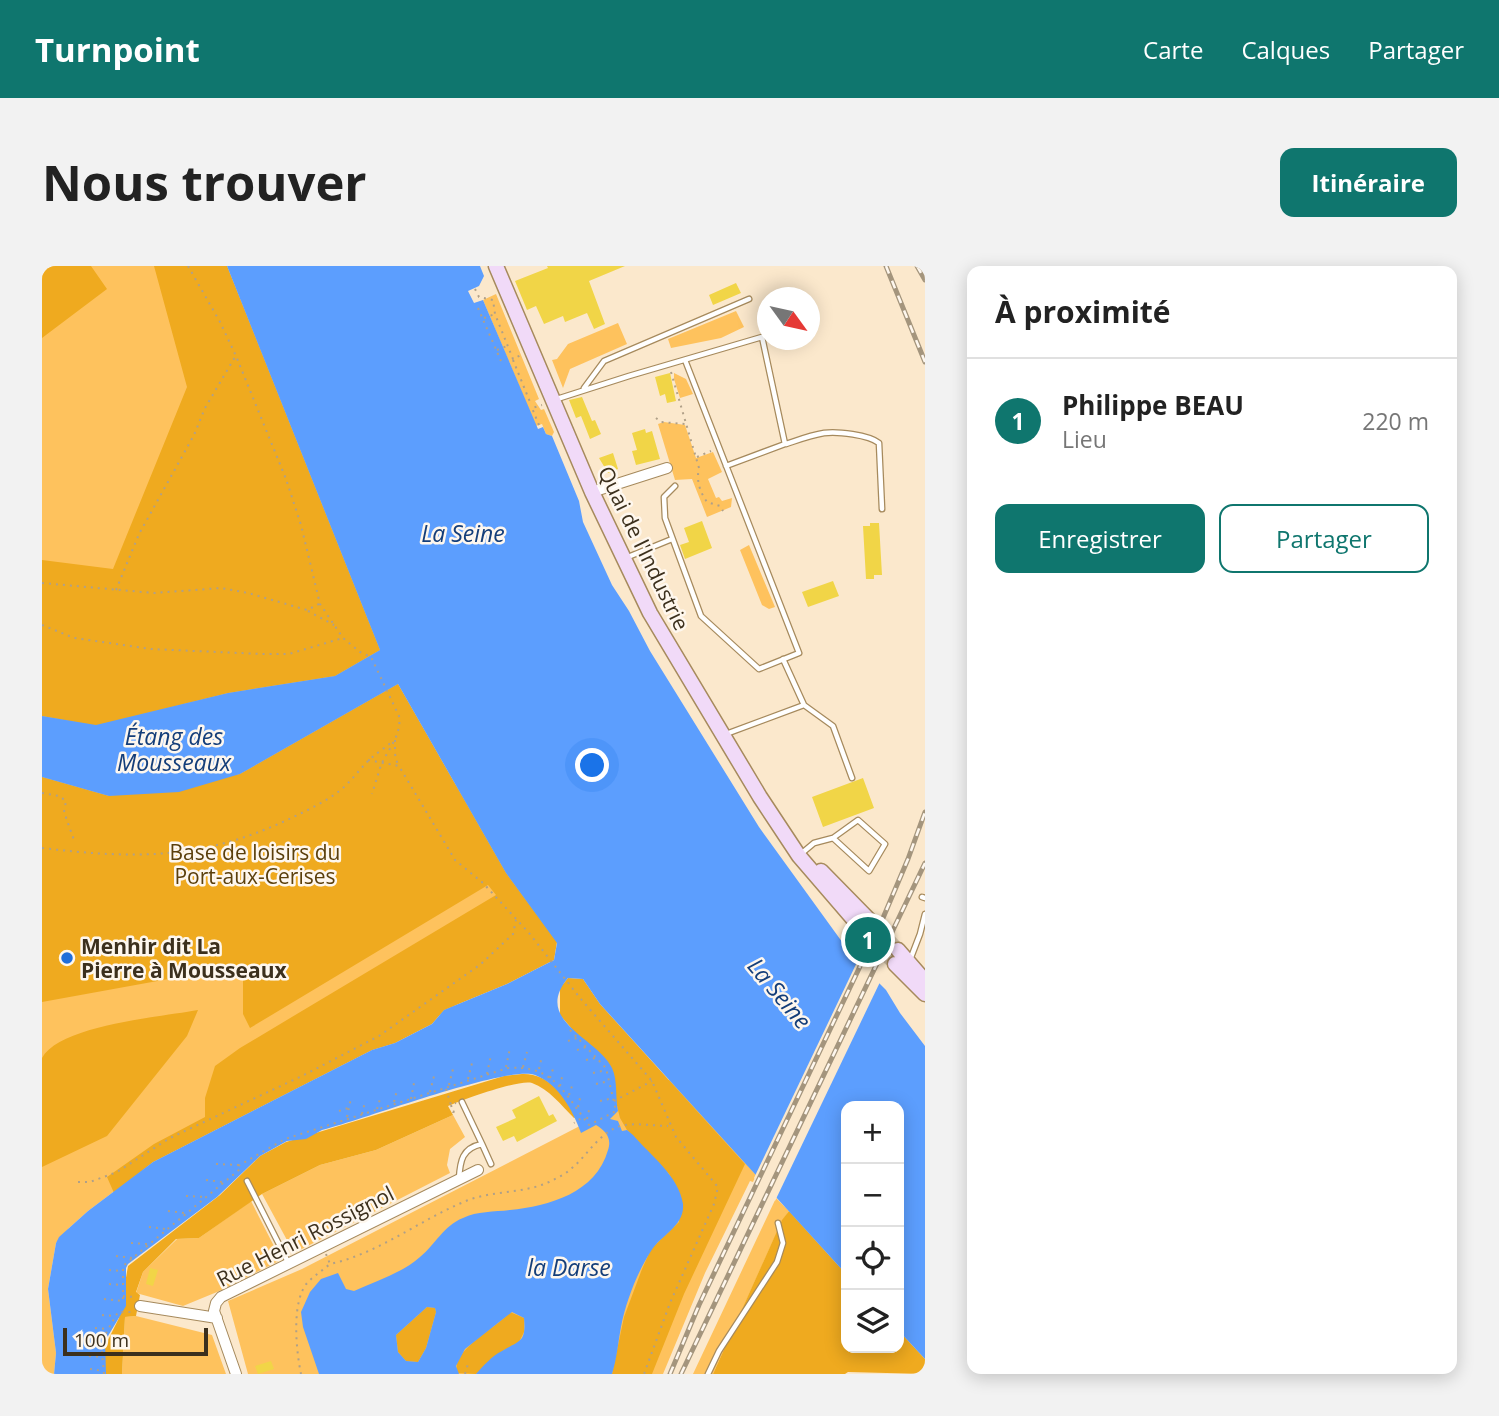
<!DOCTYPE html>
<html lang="fr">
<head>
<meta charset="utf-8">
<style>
	body { margin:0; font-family:"Open Sans",sans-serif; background:#f2f2f2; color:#222 }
	.controls { position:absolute; right:21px; bottom:21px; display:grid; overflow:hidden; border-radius:14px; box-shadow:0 4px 18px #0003 }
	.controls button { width:63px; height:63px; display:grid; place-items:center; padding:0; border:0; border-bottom:2px solid #e0e0e0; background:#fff; color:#222; font:35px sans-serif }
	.compass { position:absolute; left:715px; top:21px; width:63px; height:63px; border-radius:50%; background:#fff; box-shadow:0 4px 18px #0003; rotate:123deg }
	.scale { position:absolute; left:21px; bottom:18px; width:145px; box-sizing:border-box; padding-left:7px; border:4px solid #3c301d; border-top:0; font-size:19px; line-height:24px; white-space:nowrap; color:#3c301d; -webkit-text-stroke:5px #fef7ee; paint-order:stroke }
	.you { position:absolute; left:551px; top:500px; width:24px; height:24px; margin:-18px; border:5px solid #fff; border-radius:50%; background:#1a73e8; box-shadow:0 0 0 10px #1a73e833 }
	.badge { display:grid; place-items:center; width:46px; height:46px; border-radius:50%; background:#0f766e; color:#fff; font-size:23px; font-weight:700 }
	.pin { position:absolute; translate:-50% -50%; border:4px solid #fff; box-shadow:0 2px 7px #0006 }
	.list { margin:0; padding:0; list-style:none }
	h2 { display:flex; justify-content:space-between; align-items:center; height:91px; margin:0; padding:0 28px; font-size:30px }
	h2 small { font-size:23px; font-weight:400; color:#767676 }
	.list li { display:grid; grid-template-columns:46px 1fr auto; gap:21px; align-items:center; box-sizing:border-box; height:126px; padding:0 28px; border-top:2px solid #e0e0e0 }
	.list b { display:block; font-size:26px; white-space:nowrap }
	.list p { margin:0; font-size:23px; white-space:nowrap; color:#767676 }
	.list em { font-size:23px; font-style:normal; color:#767676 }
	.actions { display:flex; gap:14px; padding:21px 28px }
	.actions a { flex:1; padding:16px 0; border:2px solid #0f766e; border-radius:14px; text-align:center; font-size:24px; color:#0f766e }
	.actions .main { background:#0f766e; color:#fff }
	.icon { flex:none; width:38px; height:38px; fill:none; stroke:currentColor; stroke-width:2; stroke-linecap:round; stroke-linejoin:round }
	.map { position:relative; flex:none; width:883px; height:1108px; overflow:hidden; border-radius:14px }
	header { display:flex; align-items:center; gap:42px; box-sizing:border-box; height:98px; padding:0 35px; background:#0f766e; color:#fff }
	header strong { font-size:33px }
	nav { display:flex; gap:38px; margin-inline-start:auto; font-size:24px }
	.intro { display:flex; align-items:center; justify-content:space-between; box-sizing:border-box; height:168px; padding:0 42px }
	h1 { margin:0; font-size:49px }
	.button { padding:18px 32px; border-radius:14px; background:#0f766e; color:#fff; font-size:24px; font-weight:700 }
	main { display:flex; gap:42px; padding:0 42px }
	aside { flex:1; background:#fff; border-radius:14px; box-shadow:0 4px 18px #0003 }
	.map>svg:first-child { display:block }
	.green { fill:#fec25d }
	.forest { fill:#efaa1f }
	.water { fill:#5c9efe; fill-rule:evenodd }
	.pier { fill:#fbe8cc }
	.building { fill:#f1d547 }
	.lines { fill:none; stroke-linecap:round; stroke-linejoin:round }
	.secondary-tunnel { stroke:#d5c3a9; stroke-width:14; stroke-dasharray:14 7; stroke-linecap:butt }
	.lane-casing { stroke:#a68a5d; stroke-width:7 }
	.street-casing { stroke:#a68a5d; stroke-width:12 }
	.secondary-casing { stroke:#a68a5d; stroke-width:17 }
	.path { stroke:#b0a088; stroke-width:2; stroke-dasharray:2 5; stroke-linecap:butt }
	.lane { stroke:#fff; stroke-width:4.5 }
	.street { stroke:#fff; stroke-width:10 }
	.secondary { stroke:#f1daf8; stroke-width:14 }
	.rail-casing { stroke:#a4957d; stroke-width:5 }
	.rail { stroke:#fef7ee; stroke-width:2.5; stroke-dasharray:8; stroke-linecap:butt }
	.poi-dot { fill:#206ed9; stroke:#fef7ee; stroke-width:2.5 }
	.labels { text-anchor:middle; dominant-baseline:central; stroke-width:5; stroke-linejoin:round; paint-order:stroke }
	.street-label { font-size:21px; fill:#3c301d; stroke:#fef7ee }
	.park-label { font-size:21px; fill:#5b3f0b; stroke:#fef7ee }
	.poi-label { font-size:21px; font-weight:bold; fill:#3c301d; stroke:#fef7ee; text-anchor:start }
	.water-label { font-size:23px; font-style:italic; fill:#143e7a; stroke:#fef7ee }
</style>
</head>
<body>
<header>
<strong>Turnpoint</strong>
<nav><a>Carte</a><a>Calques</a><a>Partager</a></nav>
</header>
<div class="intro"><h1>Nous trouver</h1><a class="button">Itinéraire</a></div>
<main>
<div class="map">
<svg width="883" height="1108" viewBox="0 0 883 1108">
	<rect width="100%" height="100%" fill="#fbe8cc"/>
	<path class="green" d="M0 0H185L356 418 412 516 515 676 353 777 330 784 111 896 46 945 27 962 14 977 6 1023 14 1087 12 1108H0Z
		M454 28 497 133 493 135 499 144 502 143 512 166 510 170 504 168 500 158 494 160 441 34Z
		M694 45 702 61 679 72 629 82 626 73Z
		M576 57 585 78 528 103 521 122 510 94 515 93 526 78Z
		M632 107 644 113 651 128 638 132 632 113Z
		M622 156 643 159 654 192 671 186 680 206 666 213 674 232 677 231 680 235 690 232 689 241 665 251 650 213 633 214 616 158Z
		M707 279 733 341 727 343 720 339 698 284Z
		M629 813 714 909 711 916 708 915 663 1007 621 1108H206L186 1035 260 1003Z
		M411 849 423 871 408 883 405 899 408 907 252 987 220 928 278 899 334 884Z
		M734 932 747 945 740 955 671 1108H651Z
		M209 935 239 994 175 1026 141 1040 94 1027 101 1006 135 973 157 972Z
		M94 1050 170 1069 184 1108H80L83 1051Z"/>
	<path class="forest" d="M0 0H49L65 23 0 72Z
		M112 0H185L338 384 293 410 186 427 54 460 0 450V294L71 303 145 121Z
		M356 418 464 607 515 676 512 694 465 718 402 744 390 758 353 777 330 784 111 896 72 927 65 911 112 878 163 851V832L173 800 198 782 454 629 446 619 208 762 201 748V714L185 706H165L0 736V511L67 530 198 508Z
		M526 712 541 713 558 738 703 898 642 1028 610 1108H570L582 1051 600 1003 609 983 637 956 638 928 627 908 585 864 578 852 573 832 536 770 518 749V722Z
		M156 744 145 770 65 870 0 901V792C18 759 119 751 156 744Z
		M480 808C507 807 522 830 537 850L532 852C519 839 507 823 490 817 477 813 420 834 406 840L411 849 334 884 278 899 220 928 157 972 134 973 101 1006 94 1026 98 1029 94 1050 83 1051 80 1108H63V1080L77 1052 86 1000 178 929 218 890 244 876 462 810Z
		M747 945 804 1008V1082H857V1065L883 1093V1108L806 1106 803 1108H671L740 954Z
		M385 1041 393 1042 394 1046 384 1082 376 1096 364 1095 356 1086 354 1069Z
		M468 1046 482 1052V1066L476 1078 462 1084 434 1108 415 1107C409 1083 454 1063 468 1046Z"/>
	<path class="water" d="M185 0H438L442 10 437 20 426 25 432 37 441 34 496 163 501 161 504 168 510 170 537 235 541 256 570 319 587 345 608 385 717 561 811 691 844 724 858 747 883 780V1093L857 1065V840H804V1008L558 738 541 713 526 712C490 755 556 772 570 802 576 815 573 831 576 845L568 853 576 855 580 865 585 864 591 869C608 889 637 910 641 938 643 960 619 969 609 985 595 1007 584 1035 579 1061 576 1077 575 1092 570 1108H434C441 1100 450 1090 460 1085 479 1074 484 1076 482 1052L470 1046 423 1083 414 1100 417 1108H277L261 1061 259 1046 268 1026 279 1013 296 1007 304 1023 312 1025C334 1015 360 1007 378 991 394 978 401 960 421 952 435 945 452 946 468 944 507 940 554 927 566 884 570 872 564 865 554 859L539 867C531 845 517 818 493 809 465 799 318 855 280 864L264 873 245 875 218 890 175 931 86 998 84 1002V1040L63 1075 64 1108H12L14 1087 6 1023 14 977 17 971 46 945 111 896 330 784 353 777 390 758 402 744 465 718 512 694 515 677 464 607 356 418 198 508 137 526 67 530 0 511V450L54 459 186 427 293 410 338 384ZM385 1041 393 1042 394 1046 384 1082 376 1096 364 1095 356 1086 354 1069Z"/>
	<path class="pier" d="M817 692 839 714 733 935 712 912Z"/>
	<path class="building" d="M505 0H583L547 15 563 58 552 63 545 47 523 56 521 50 502 58 494 40 485 44 473 15 506 2Z
		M694 17 699 27 671 39 667 29Z
		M628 107 634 135 625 137 623 128 618 130 613 111Z
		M540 131 550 155 553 154 559 168 548 173 539 150 534 152 527 134Z
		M603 163 604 167 610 165 618 193 594 199 590 185 595 184 590 167Z
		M571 187 576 203 566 207 557 192Z
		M660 255 670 282 643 293 638 279 647 276 642 262Z
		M828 257H837L840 309H832V313H824L821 260H828Z
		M791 315 797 330 766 341 760 326Z
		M821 512 832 542 781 561 770 531Z
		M497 830 507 850 511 848 515 855 475 876 472 870 461 875 454 861 474 852 470 844Z
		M108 1002 116 1004 111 1020 104 1018Z
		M229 1095 232 1103 216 1108 213 1100Z"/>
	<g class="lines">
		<path class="secondary-tunnel" d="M830 657 856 684
			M825 669 853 698"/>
		<defs>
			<path id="lane" d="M542 122 562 95 707 33
				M515 133 587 110 720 71 743 178 684 200
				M744 178C756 174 769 169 782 167 795 165 827 169 837 177L840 243
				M633 220 622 231 623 252 659 350 717 403 757 387 643 94
				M586 291 630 273
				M741 393 762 439 791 460 810 512
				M684 468 762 439
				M760 587 772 577 791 572 827 605 843 578 816 554 791 572
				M880 631 883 632
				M868 694 878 668 883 648
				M420 836 440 878
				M417 913C418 895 420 882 440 878L449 898
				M205 915 246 996
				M666 1108 677 1085 735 996 741 977 736 957"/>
			<path id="street" d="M550 226 625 202
				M98 1040 175 1052
				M194 1108 172 1045 174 1037 179 1031 436 904"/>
			<path id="secondary" d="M454 0 550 226 608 347 718 531 757 590 825 669
				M779 605 830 657
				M856 684 882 714
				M853 698 883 728"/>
		</defs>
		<use href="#lane" class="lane-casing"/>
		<use href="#street" class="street-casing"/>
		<use href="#secondary" class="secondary-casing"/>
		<path class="path" d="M146 0 178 56 194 90 244 213 259 259 278 338 301 372 318 386 329 391 357 450C360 469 346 483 339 499 336 509 333 518 330 528
			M433 23 437 31 451 34 453 48 471 93 479 89
			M436 42 459 95
			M442 52 453 48
			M455 84 465 80
			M471 94 488 136
			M629 106 657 202C654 215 658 226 665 236L678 240 681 245
			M614 152 619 156 643 158
			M497 159 490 142 500 139
			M655 191 669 185
			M0 317 112 327 179 322 206 327 265 344 277 338
			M74 324 97 268 152 169 163 142 193 91
			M266 345 292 359
			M0 359 32 372 109 383 219 388H247L301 372
			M353 474V488L356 500
			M326 494 357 500 413 594 441 617 487 667 538 732 610 815 634 871 676 921 672 938 628 1037 602 1108
			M0 527 17 530 24 535 22 546 32 574
			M0 582C91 593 160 594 245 554 262 546 281 537 296 526 308 517 316 505 326 495 333 488 343 482 351 475
			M528 764 564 802 574 845 547 859 541 851 532 857
			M526 775 535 772
			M535 784 544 781
			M544 794 553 792
			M464 801 468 782
			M481 801 485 786
			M497 803 499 794
			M551 807 564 804
			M445 808 449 789
			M508 812 512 800
			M426 813 430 797
			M554 818 567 815
			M407 819 411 803
			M518 820 520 811
			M404 823 409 839 414 837
			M388 826 392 810
			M527 829 530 820
			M369 833 372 817
			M558 835 571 832
			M572 835 610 815
			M352 836 355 824
			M409 839 411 846 415 844
			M536 841 538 832
			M335 843 339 830
			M297 845 306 842
			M320 848 323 836
			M305 851 309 832
			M545 853 547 844
			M174 898 197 899
			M164 914 180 916
			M36 916H48L75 906 128 872 260 810 337 770 439 698 471 668 474 654
			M144 930 164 931
			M126 945 142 947
			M107 961 124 963
			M89 977 105 978
			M284 988 288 998C338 987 377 954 424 935 451 924 481 928 507 916 515 912 524 908 530 902 547 888 559 863 583 859 597 857 613 860 626 860
			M74 990 90 992
			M67 1004 80 1005
			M67 1018 80 1019
			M81 1030 92 1031
			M62 1033 81 1035V1000L198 903 196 900 243 873 466 802C507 799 519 821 541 851
			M60 1049 73 1050
			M53 1062 65 1063
			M46 1075 58 1077
			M47 1090 60 1091
			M48 1103 61 1105
			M62 1108 59 1076 76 1046H89
			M259 1108C254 1084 249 1034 266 1016 273 1009 281 1004 288 998
			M423 1108 426 1098"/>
		<use href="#lane" class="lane"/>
		<use href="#street" class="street"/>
		<use href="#secondary" class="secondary"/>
		<defs>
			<path id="rail" d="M844 0 883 96
				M875 0 883 14
				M628 1108 657 1039 841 652 866 593 883 546
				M639 1108 883 597"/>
		</defs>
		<use href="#rail" class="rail-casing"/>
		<use href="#rail" class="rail"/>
	</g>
	<circle class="poi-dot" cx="25" cy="692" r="7"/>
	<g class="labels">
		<g class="street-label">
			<text transform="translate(602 282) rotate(64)">Quai de l'Industrie</text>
			<text transform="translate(263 970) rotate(-27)">Rue Henri Rossignol</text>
		</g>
		<g class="park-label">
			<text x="213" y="586">Base de loisirs du<tspan x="213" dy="24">Port-aux-Cerises</tspan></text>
		</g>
		<g class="poi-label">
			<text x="39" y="680">Menhir dit La<tspan x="39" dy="24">Pierre à Mousseaux</tspan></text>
		</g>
		<g class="water-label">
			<text x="421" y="267">La Seine</text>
			<text x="132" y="470">Étang des<tspan x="132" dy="26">Mousseaux</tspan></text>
			<text transform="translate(738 727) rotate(50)">La Seine</text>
			<text x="527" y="1001">la Darse</text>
		</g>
	</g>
</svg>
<div class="controls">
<button>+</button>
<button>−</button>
<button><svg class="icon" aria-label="locate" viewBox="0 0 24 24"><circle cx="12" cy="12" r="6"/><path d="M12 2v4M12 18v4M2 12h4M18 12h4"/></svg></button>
<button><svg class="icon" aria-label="layers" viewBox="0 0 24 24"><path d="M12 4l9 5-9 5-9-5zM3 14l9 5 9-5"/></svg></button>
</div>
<svg class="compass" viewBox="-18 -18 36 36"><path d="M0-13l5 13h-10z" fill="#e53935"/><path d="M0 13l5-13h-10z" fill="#767676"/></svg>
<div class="scale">100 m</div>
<div class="you"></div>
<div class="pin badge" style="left:826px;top:674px">1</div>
</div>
<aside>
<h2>À proximité<small></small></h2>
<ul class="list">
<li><span class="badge">1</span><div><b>Philippe BEAU</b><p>Lieu</p></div><em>220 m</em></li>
</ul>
<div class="actions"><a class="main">Enregistrer</a><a>Partager</a></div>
</aside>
</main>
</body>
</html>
